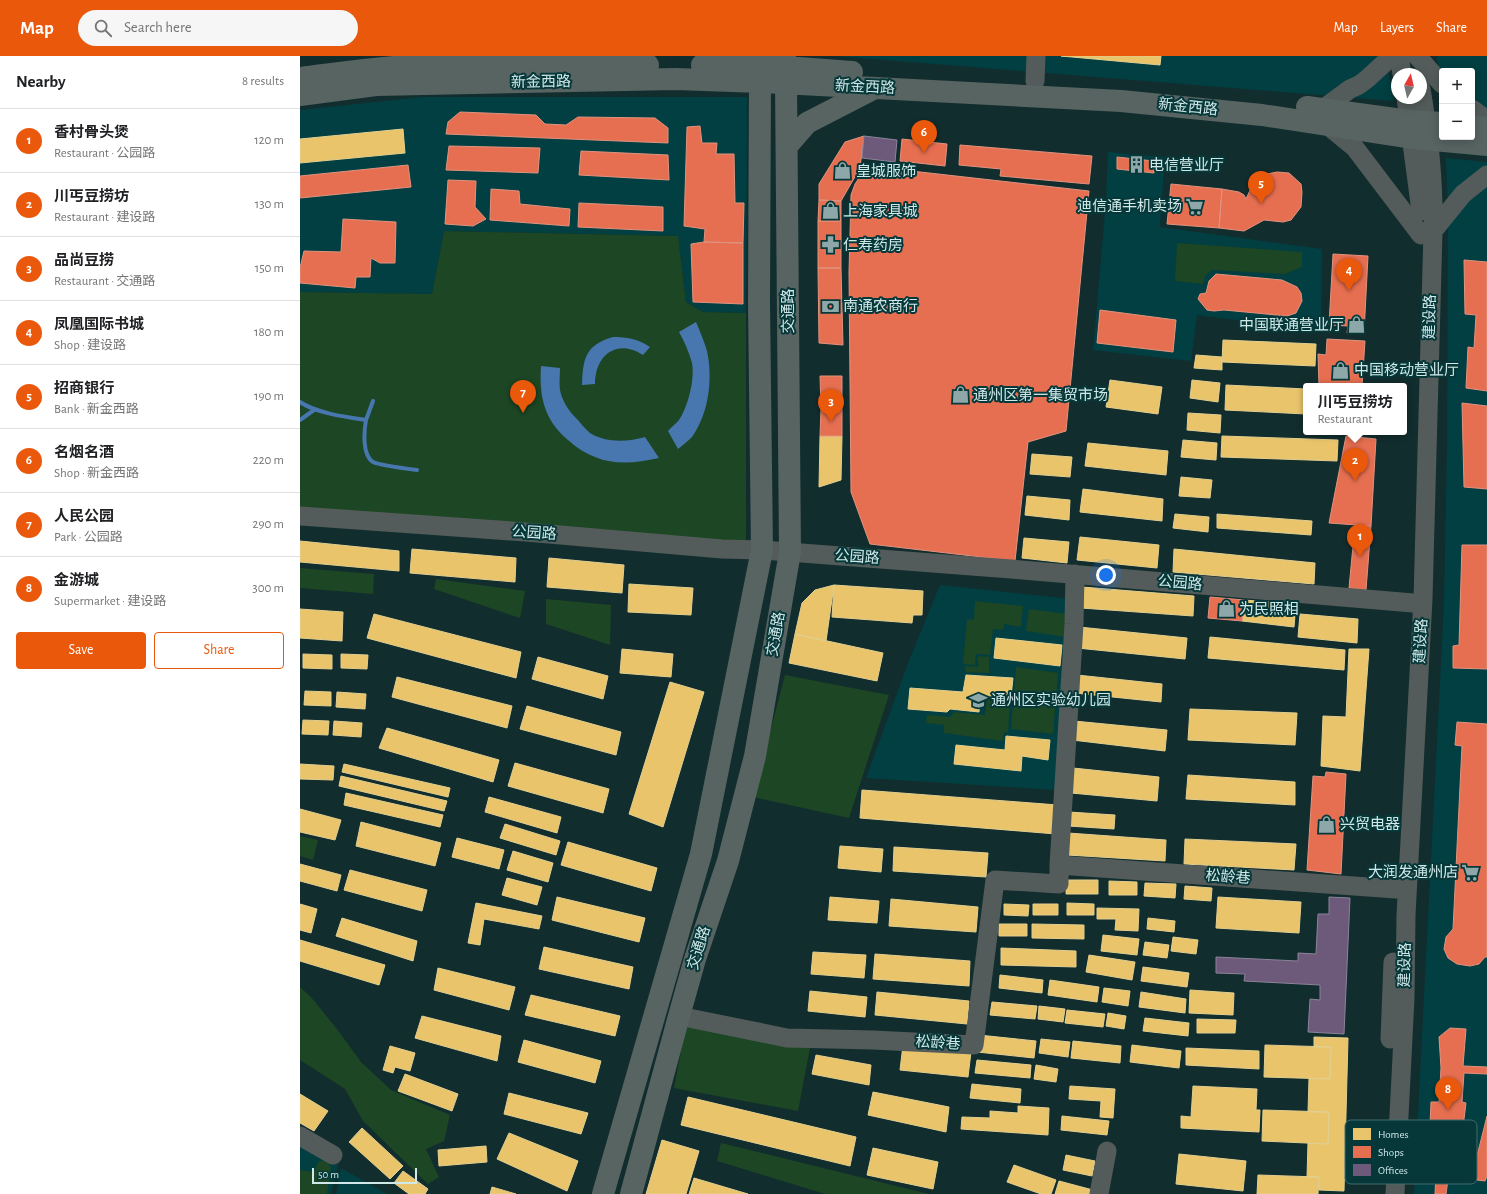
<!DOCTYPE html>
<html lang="en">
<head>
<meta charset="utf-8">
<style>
	body { margin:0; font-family:"Alegreya Sans","Noto Sans SC",sans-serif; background:#f6f6f6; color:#202124 }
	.controls { position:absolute; right:12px; top:12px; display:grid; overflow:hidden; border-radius:4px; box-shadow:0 2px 10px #0003 }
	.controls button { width:36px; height:36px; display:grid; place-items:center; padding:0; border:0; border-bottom:1px solid #e0e0e0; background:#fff; color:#202124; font:20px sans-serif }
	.compass { position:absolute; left:1091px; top:12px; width:36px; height:36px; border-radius:50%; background:#fff; box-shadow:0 2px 10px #0003; rotate:8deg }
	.scale { position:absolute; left:12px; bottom:10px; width:105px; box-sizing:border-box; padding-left:4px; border:2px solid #d1e8e9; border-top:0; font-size:11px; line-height:14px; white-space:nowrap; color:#d1e8e9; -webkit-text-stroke:3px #06383a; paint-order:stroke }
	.you { position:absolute; left:806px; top:519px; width:14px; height:14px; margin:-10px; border:3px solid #fff; border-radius:50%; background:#1a73e8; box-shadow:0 0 0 6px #1a73e833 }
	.badge { display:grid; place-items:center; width:26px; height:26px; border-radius:50%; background:#ea580c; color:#fff; font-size:13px; font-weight:700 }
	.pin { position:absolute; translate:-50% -33px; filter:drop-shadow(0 1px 2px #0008) }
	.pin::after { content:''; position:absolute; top:21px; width:14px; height:12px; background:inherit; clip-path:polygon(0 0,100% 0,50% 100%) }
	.popup { position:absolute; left:1003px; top:327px; width:104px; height:52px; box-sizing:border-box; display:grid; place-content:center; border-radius:4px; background:#fff; filter:drop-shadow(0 1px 3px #0005); font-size:13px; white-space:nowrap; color:#757577 }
	.popup b { font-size:15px; color:#202124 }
	.popup::after { content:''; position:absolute; left:50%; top:100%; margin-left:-8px; border:8px solid transparent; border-top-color:#fff }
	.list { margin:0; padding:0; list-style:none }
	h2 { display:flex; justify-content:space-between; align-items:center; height:52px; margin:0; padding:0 16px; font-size:17px }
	h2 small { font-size:13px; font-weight:400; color:#757577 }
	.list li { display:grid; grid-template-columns:26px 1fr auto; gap:12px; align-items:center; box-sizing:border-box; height:64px; padding:0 16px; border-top:1px solid #e0e0e0 }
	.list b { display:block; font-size:15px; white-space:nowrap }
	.list p { margin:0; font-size:13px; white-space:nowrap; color:#757577 }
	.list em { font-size:13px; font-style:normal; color:#757577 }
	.actions { display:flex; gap:8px; padding:12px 16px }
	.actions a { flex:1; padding:9px 0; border:1px solid #ea580c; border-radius:4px; text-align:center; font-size:14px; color:#ea580c }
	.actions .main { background:#ea580c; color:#fff }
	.icon { flex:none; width:22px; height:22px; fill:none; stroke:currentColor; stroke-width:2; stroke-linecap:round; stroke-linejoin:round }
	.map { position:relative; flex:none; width:1187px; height:1138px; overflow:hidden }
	header { display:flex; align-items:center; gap:24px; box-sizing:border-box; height:56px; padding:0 20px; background:#ea580c; color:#fff }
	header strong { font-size:19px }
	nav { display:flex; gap:22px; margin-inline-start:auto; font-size:14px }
	.search { width:280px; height:36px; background:#f6f6f6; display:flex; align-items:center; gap:10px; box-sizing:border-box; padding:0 14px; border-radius:22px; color:#757577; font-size:15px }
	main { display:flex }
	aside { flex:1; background:#fff }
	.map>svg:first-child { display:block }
	.built { fill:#023f42 }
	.green { fill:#1c4624 }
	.water { fill:#4777ae }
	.homes { fill:#e9c46a; stroke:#e2cf90 }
	.shops { fill:#e76f51; stroke:#e0937f }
	.offices { fill:#6d597a; stroke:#8b849b }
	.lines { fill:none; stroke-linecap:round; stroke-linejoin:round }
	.stream { stroke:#4777ae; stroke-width:4 }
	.minor { stroke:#535c5a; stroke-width:19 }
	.major { stroke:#576462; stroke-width:22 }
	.labels { text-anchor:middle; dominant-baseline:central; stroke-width:4; stroke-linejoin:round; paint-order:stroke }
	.street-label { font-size:15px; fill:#d1e8e9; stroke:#06383a }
	.poi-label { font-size:15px; fill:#d1e8e9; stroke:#06383a; text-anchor:start }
	.key { fill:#06383a; stroke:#436d6f; stroke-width:1 }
	.key-label { font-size:11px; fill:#d1e8e9 }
</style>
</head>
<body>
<header>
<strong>Map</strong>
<div class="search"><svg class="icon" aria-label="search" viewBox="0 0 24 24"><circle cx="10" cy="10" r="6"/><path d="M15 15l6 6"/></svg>Search here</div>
<nav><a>Map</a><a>Layers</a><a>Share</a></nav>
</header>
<main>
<aside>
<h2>Nearby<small>8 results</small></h2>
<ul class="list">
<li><span class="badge">1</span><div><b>香村骨头煲</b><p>Restaurant · 公园路</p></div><em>120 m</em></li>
<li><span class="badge">2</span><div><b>川丐豆捞坊</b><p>Restaurant · 建设路</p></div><em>130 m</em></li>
<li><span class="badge">3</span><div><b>品尚豆捞</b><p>Restaurant · 交通路</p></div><em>150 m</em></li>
<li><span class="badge">4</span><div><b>凤凰国际书城</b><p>Shop · 建设路</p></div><em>180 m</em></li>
<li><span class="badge">5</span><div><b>招商银行</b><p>Bank · 新金西路</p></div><em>190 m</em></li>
<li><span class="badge">6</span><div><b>名烟名酒</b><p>Shop · 新金西路</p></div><em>220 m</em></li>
<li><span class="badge">7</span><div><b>人民公园</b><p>Park · 公园路</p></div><em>290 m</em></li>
<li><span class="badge">8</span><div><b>金游城</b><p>Supermarket · 建设路</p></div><em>300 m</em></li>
</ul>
<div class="actions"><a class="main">Save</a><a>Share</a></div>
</aside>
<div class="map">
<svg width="1187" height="1138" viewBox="0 0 1187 1138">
	<rect width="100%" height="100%" fill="#122d2e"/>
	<path class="built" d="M536 0H1085L1094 45Z
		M1137 0H1187V53L1172 51V15H1142V30Z
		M123 41H447L446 257 403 256 386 246 378 180 144 175 132 238 0 236V54Z
		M808 96 865 101 860 171 1022 193 1021 275 897 259 891 305 793 294 806 145Z
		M1146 102 1187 106V1138H1114L1144 548 1147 389 1148 155Z
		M640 529 771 543 756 734 566 722 610 602Z
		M0 1087 38 1109 31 1138H0Z
		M41 1112 87 1138H36Z"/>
	<path class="green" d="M144 175 378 180 386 246 403 256 446 257V486L0 456V236L132 238Z
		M877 187 1002 196V211L985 218 912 214 905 220 903 228 875 225Z
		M0 512 74 518 73 538 0 532Z
		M136 523 225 535 220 562 134 533Z
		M246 543 311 549 310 589 246 568Z
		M675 545 723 550 721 571 704 568 703 574 693 573 690 599 676 598 675 609 663 608 667 563 674 564Z
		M729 553 768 558 766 581 726 575Z
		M678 600 689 601V617L666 616 665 610 678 611Z
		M716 611 758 617 753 678 711 673Z
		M485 619 589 639 549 762 453 741Z
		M687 643 710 645 708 677 704 676 703 685 644 677V669L626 667 627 659 650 661 654 656 685 659Z
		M0 780 18 784 13 804 0 800Z
		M0 931 11 941 37 973 61 1006 91 1034 150 1059 144 1085 126 1093 139 1121 128 1128 63 1065 45 1033 0 1004Z
		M386 969 510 992 498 1055 374 1032Z
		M421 1087 629 1138H525L417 1105Z
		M25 1104 31 1111 27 1138H0V1114L14 1116 18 1106Z"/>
	<path class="water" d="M396 266C400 275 404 285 407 295 413 323 409 357 392 381 388 385 383 389 378 393L368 375C371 371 376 368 379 364 388 351 395 323 392 307 389 296 384 285 379 276Z
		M313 281C327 281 338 283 350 291L343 299C317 282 295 299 295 328L282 329C283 303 285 289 313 281Z
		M241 310 260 312C260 319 259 327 260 334 262 344 268 354 275 361 280 366 285 373 290 377 306 387 328 386 345 381L359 402C323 410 296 409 268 384 244 364 239 340 241 310Z"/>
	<path class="homes" d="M761 0H861L860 9Z
		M103 73 105 97 0 107V83Z
		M571 136 651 144 649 167 569 159Z
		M694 145 771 154 770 177 692 170Z
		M567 201 645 209 643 232 565 225Z
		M687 211 765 220 763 243 685 235Z
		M567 264 641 272 640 295 564 286Z
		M681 272 757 282 754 304 678 296Z
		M923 284 1016 288 1015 310 922 306Z
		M896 299 922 301V314L894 312Z
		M810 324 862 331 858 358 806 351Z
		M892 324 920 327 918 346 890 342Z
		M567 328 634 336 631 363 563 353Z
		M926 329 1006 333V358L925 354Z
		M675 339 752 350 750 373 672 364Z
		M888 357 921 359 920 377 887 374Z
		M520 380H542L541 424 519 431Z
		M922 380 1038 384 1037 405 921 401Z
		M883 384 917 387 916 404 881 401Z
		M788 387 868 395 866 419 785 410Z
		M571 396 630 401 628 426 568 421Z
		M732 398 772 401 770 421 730 418Z
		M663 409 696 411 694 432 661 429Z
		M881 421 912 424 910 442 879 440Z
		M783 433 863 443 862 465 780 456Z
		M727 440 770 444 769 464 725 459Z
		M573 451 696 464 694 491 570 477Z
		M875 458 909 461 908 476 873 472Z
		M917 458 1012 465 1011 479 917 472Z
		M780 481 859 489 857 512 777 504Z
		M724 482 769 486 767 507 722 502Z
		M0 485 99 495V515L0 506Z
		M112 493 216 502 215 526 110 517Z
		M874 493 1015 507 1014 528 873 516Z
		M249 502 324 509 322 537 247 531Z
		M329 528 393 532 391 559 328 556Z
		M534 529 623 535 622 559H613L612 567 532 561Z
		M534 529 526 585 495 578 502 547 515 534Z
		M782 531 894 540 893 560 781 552Z
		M944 544 996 548 994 571 942 565Z
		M0 553 43 556 42 585 0 582Z
		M74 558 221 596 216 622 67 582Z
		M1000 558 1058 563 1057 587 998 581Z
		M779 571 887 582 885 603 777 592Z
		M495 578 583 597 577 625 489 607Z
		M910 581 1045 594 1044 614 908 602Z
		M696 582 762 589 760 610 694 602Z
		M322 593 373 598 371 621 320 617Z
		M1049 593H1069L1060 715 1021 710 1023 660 1046 661Z
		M3 598 32 599V613L3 612Z
		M41 598 68 599 67 613 41 612Z
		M238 601 308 620 303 643 232 623Z
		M666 619 713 622 711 641 680 640 679 656 650 653 647 656 608 653 610 632 663 636Z
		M777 619 862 628 861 646 774 637Z
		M97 621 212 650 207 672 92 641Z
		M370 626 404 636 363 771 329 758Z
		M5 635 31 636V650L4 649Z
		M37 636 66 638 65 653 36 651Z
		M227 650 321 676 316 699 220 673Z
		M890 653 997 657 995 689 888 684Z
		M3 664 29 665 28 679 2 678Z
		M34 665 62 667 61 681 33 679Z
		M774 665 867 674 865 695 772 684Z
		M87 672 199 704 193 726 79 692Z
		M706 680 750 684 748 704 722 700 721 715 654 708 656 689 705 694Z
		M215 707 309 733 303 757 208 730Z
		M0 708 34 710 33 724 0 723Z
		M44 708 150 732 148 741 42 716Z
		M773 712 859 721 857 745 771 737Z
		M888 719 995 726V749L886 743Z
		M41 720 147 745 144 755 39 730Z
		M562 734 758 749 756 778 560 762Z
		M46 737 143 759 140 771 44 749Z
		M189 741 261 761 257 777 185 756Z
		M0 753 41 764 35 784 0 776Z
		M769 756 815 759 814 773 768 770Z
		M61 766 141 787 135 810 56 790Z
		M205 768 260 785 256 799 200 782Z
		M768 777 866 784 865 805 767 799Z
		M157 782 204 794 199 813 152 801Z
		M885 783 996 788 994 814 884 808Z
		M268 786 357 812 351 835 261 809Z
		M540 790 583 793 581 816 538 812Z
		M594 791 688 797 686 821 593 815Z
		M213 795 253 807 248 826 207 814Z
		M0 808 41 819 37 835 0 825Z
		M50 814 127 834 122 855 44 834Z
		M207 822 242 831 237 849 202 839Z
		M766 824H798V838H766Z
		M809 825 837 826V839H809Z
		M845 827 876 828 875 842 844 840Z
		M885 830 912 832 911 845 884 843Z
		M257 841 345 862 339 886 252 864Z
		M530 841 579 845 577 867 528 864Z
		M918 841 1001 846 999 877 916 872Z
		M591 843 678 851 676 876 589 870Z
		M176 847 242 860 239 873 184 863 180 889 168 887Z
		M767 847 794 848V859H767Z
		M0 848 17 853 11 877 0 874Z
		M704 848 729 849 728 860 704 859Z
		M733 848H758V859H733Z
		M797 852 839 853 838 875 815 874 816 863H797Z
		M42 862 117 885 113 905 36 880Z
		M848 862 875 865 874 876 847 873Z
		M699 868H727V880H699Z
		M732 868 784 869V883L732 882Z
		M803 879 839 883 837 899 801 895Z
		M873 881 898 884 896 898 871 895Z
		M0 884 85 909 79 929 0 905Z
		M845 886 869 889 867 902 843 899Z
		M244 891 333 911 329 933 239 913Z
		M701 892 776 895V911L701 909Z
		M513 896 566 899 564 922 511 918Z
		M575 898 670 905 669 930 573 923Z
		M789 899 835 906 832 924 786 916Z
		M843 911 889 917 887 931 841 925Z
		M138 912 215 931 209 954 134 934Z
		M700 919 743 924 742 937 699 932Z
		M750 924 799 931 797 946 748 939Z
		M804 932 830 935 828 950 802 946Z
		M890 934 934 937 933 959 889 957Z
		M510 935 567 941 565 961 508 955Z
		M577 936 669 945 667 968 575 959Z
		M841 936 886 943 885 957 839 951Z
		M231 939 320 960 315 980 225 959Z
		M692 946 737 950 735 963 690 959Z
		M739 950 765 953 763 966 738 963Z
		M767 954 805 958 803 971 765 967Z
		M808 957 826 960 824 973 806 970Z
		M122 960 201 980 197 1005 115 982Z
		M845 962 889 967 888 980 843 975Z
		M897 963 936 964 935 977H897Z
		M679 979 736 985 734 1002 677 996Z
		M1014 981 1048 982 1044 1135 1019 1134V1121H1007L1008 1087 1028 1088 1029 1056H1008L1009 1022 1030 1023 1031 991H1014Z
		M741 983 770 986 768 1001 739 997Z
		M224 984 301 1005 295 1027 218 1006Z
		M773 985 821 990 820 1007 771 1002Z
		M603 989 671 996 668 1021 600 1014Z
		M832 989 881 995 879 1012 830 1006Z
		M965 989 1031 991 1030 1023 964 1021Z
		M90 990 115 997 110 1015 95 1011 93 1017 83 1014Z
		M886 992 959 995V1013L886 1009Z
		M516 999 571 1009 569 1029 512 1018Z
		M677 1004 731 1009 730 1022 675 1017Z
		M736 1009 758 1013 756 1026 734 1023Z
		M105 1018 158 1038 152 1055 98 1035Z
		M672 1028 721 1033 720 1047 670 1042Z
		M770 1030 815 1033 813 1062 800 1061 801 1045 769 1043Z
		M893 1030 957 1033 956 1054H960L959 1076 881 1072V1060L891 1061Z
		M573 1036 649 1051 646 1076 568 1059Z
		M209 1037 288 1057 281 1078 204 1058Z
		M0 1038 28 1055 14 1075 0 1067Z
		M388 1041 556 1081 550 1110 381 1069Z
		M718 1050 749 1052 748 1079 661 1073 662 1061 690 1062V1055L718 1057Z
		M963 1054 1029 1056 1028 1088 962 1085Z
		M762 1060 809 1065 807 1079 761 1074Z
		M62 1072 103 1110 90 1123 49 1086Z
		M209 1077 278 1105 267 1135 197 1103Z
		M362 1084 399 1095 386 1138H346Z
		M186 1090 187 1106 139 1110 138 1094Z
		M573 1092 638 1106 633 1133 567 1119Z
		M879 1098 946 1105 943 1135 876 1128Z
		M766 1099 795 1105 792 1120 763 1114Z
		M714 1109 756 1124 751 1138H741L707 1126Z
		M103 1115 128 1133 125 1138H109L94 1127Z
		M958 1119 1019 1121 1018 1138H957Z
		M394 1122 448 1138H389Z
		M759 1125 793 1134 792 1138H755Z
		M192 1131 216 1138H190Z"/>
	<path class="shops" d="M160 56 236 59 245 68 266 69 278 61 355 62 368 72V87L146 78 148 66Z
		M400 70 402 87H417L416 98H434L435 147H444L443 187 404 186 405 173 384 170 387 71Z
		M564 80 560 112 541 145 519 144V128L545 86Z
		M602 83 647 88 645 110 600 105Z
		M660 89 792 100 789 128 700 120 701 113 659 109Z
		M149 90 240 92 238 117 146 114Z
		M281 95 368 99 369 124 279 119Z
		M817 101 854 105V117L817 113Z
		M108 109 111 131 0 142V120Z
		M567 110 789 135 766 375 728 386 715 505 570 488 551 436 549 216 551 139 555 128Z
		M977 116 989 117 1001 128 1002 136 1001 151 991 164 983 166 964 164 944 175 919 172 922 133 939 136 944 139 946 143 951 132 958 123 967 118Z
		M148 124 176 125 175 151 186 163 173 170 145 168Z
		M871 128 922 133 919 172 867 168Z
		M191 133 219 135 220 148 270 153 269 170 190 164Z
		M519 144 541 145V165H518Z
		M279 147 363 151V175L278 171Z
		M43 163 96 166 95 207H80L71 202 70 221H56L55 232 0 227V212L4 195 41 196Z
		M518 165H541V212H518Z
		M404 186 443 187V248L393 246 391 188Z
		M1033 198 1068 200 1064 277H1047L1048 270 1029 269Z
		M1164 204 1187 206V335L1166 332 1168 291 1174 292 1176 259 1165 258Z
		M518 212H541L543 289 519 287Z
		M916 218 982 224 997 231 1001 237 1002 245 996 257 987 260 924 254 914 255 907 254 898 243 900 238 906 237 909 225Z
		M800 254 876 264 873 296 797 287Z
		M1027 283 1065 285 1062 330H1019L1018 298 1026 299Z
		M520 320H542V352L521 353Z
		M1162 347 1187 350V433L1164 431Z
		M542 352V380H520L521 353Z
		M1046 380 1076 383 1071 470 1029 467Z
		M1055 469 1071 470 1066 534 1049 532Z
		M1162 489H1187V613L1153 612V590L1159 589Z
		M910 541 944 544 942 565 908 562Z
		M1157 666 1187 668V901H1185L1179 908 1170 910 1157 908 1148 902 1144 893 1146 881 1153 873 1162 690 1155 689Z
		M1026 716 1046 718 1041 818 1007 814 1013 720 1025 721Z
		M1150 972 1166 973 1163 1010 1187 1011V1018L1164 1017 1162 1046 1166 1047 1163 1071H1154L1151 1100 1176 1104 1187 1060V1120L1185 1125 1177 1124 1176 1111 1150 1108 1146 1138H1135L1138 1071 1130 1069 1131 1046H1139L1141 1012 1139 981Z"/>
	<path class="offices" d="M564 80 597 84 595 106 562 102Z
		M1029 841 1050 842 1044 978 1008 976 1010 943 1020 944V929L944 925 945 918 916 917V901L998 905V897L1016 898 1018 858H1029Z"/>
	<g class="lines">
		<path class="stream" d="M0 346C16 357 46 361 66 364L73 345
			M0 364 14 354H16
			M66 364C64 375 62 399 73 406 79 409 109 413 117 414"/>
		<path class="minor" d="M1099 0 1102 18
			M1117 0 1142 28
			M735 25 736 0
			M1106 42 1121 155
			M1023 53 1050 33 1059 29 1067 23 1092 0
			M1172 53 1187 64
			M1027 69 1055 92 1121 179
			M1133 175 1163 138 1187 119
			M0 460 226 476 422 493 462 494 711 513 1113 547
			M775 518 774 568 759 809 1096 833
			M379 960 487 982 573 984 674 989 695 824 759 828V809
			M1090 983 1093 906
			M0 1080 33 1099
			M799 1138 807 1095
			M1095 1138 1105 942 1106 859 1123 543 1133 175C1134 128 1129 79 1121 33"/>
		<path class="major" d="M402 9H459L552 16
			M0 22C40 17 80 11 121 9 196 7 272 8 348 9
			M0 39 76 29 376 23 460 26 821 45 962 59 1112 82 1187 89
			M1007 51 1110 65 1142 67
			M1172 70 1187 72
			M487 90 507 67 573 33
			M303 1138 401 798 462 494 459 246 460 26 458 0
			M331 1138 379 960 395 903 428 805 455 700 490 496 486 27 485 0"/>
	</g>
	<defs>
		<symbol id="building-bare" viewBox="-9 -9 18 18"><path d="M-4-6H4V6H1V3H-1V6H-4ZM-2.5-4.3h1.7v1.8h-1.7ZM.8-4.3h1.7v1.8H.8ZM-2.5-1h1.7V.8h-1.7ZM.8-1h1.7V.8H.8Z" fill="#8ea7a8" stroke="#06383a" stroke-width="2.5" paint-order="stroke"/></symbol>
		<symbol id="shop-bare" viewBox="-9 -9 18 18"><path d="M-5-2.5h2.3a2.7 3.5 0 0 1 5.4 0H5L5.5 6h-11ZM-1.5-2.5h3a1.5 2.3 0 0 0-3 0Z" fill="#8ea7a8" stroke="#06383a" stroke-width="2.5" paint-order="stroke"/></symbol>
		<symbol id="supermarket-bare" viewBox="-9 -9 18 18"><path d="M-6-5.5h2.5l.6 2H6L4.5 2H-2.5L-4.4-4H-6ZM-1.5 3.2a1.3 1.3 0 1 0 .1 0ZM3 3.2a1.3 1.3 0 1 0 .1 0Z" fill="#8ea7a8" stroke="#06383a" stroke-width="2.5" paint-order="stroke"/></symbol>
		<symbol id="pharmacy-bare" viewBox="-9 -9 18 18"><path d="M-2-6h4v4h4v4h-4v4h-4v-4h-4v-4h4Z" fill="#8ea7a8" stroke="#06383a" stroke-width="2.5" paint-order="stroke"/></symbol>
		<symbol id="bank-bare" viewBox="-9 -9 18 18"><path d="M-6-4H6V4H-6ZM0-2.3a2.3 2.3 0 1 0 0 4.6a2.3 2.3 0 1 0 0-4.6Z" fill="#8ea7a8" stroke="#06383a" stroke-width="2.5" paint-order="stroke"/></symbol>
		<symbol id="school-bare" viewBox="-9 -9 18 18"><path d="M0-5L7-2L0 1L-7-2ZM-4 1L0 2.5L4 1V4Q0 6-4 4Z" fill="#8ea7a8" stroke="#06383a" stroke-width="2.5" paint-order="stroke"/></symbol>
	</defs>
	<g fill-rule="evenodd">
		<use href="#building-bare" x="824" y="96" width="25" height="25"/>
		<use href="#shop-bare" x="530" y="102" width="25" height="25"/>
		<use href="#supermarket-bare" x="882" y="138" width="25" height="25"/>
		<use href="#shop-bare" x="518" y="142" width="25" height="25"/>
		<use href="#pharmacy-bare" x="518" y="176" width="25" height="25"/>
		<use href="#bank-bare" x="518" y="238" width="25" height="25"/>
		<use href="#shop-bare" x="1044" y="256" width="25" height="25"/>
		<use href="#shop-bare" x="1028" y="302" width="25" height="25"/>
		<use href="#shop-bare" x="648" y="326" width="25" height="25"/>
		<use href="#shop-bare" x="914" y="540" width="25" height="25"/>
		<use href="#school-bare" x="666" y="632" width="25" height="25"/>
		<use href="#shop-bare" x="1014" y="756" width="25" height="25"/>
		<use href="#supermarket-bare" x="1158" y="804" width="25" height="25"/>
	</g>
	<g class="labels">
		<g class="street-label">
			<text transform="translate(241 26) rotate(-1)">新金西路</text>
			<text transform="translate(565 31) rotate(3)">新金西路</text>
			<text transform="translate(888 51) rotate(6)">新金西路</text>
			<text transform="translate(488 255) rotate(-90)">交通路</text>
			<text transform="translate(1130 261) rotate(-89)">建设路</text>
			<text transform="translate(234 477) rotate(4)">公园路</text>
			<text transform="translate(557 501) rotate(4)">公园路</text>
			<text transform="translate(880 527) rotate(5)">公园路</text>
			<text transform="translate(476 578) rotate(-80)">交通路</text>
			<text transform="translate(1121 585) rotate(-87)">建设路</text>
			<text transform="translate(928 821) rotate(4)">松龄巷</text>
			<text transform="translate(399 892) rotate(-73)">交通路</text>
			<text transform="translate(1105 909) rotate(-89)">建设路</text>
			<text transform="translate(638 987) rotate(3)">松龄巷</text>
		</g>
		<g class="poi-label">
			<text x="849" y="109">电信营业厅</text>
			<text x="556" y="115">皇城服饰</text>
			<text x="882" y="150" text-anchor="end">迪信通手机卖场</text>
			<text x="543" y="155">上海家具城</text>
			<text x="543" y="189">仁寿药房</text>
			<text x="543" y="250">南通农商行</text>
			<text x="1044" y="269" text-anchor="end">中国联通营业厅</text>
			<text x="1054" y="314">中国移动营业厅</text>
			<text x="673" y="339">通州区第一集贸市场</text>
			<text x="939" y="553">为民照相</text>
			<text x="691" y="644">通州区实验幼儿园</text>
			<text x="1040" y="768">兴贸电器</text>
			<text x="1158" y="816" text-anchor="end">大润发通州店</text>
		</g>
	</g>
	<rect x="1045" y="1064" width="132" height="64" rx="6" class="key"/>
	<rect x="1053" y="1072" width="18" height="12" fill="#e9c46a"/>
	<rect x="1053" y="1090" width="18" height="12" fill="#e76f51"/>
	<rect x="1053" y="1108" width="18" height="12" fill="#6d597a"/>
	<g class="key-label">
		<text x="1078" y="1082">Homes</text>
		<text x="1078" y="1100">Shops</text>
		<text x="1078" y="1118">Offices</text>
	</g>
</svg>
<div class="controls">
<button>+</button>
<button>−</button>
</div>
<svg class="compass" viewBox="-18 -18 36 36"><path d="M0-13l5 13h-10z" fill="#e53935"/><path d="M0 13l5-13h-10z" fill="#757577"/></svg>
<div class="scale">50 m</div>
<div class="you"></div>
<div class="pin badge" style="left:1060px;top:501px">1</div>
<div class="pin badge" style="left:1055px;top:425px">2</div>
<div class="popup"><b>川丐豆捞坊</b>Restaurant</div>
<div class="pin badge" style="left:531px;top:366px">3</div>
<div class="pin badge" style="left:1049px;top:235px">4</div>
<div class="pin badge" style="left:961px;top:148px">5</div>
<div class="pin badge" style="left:624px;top:97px">6</div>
<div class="pin badge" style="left:223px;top:357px">7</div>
<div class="pin badge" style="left:1148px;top:1054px">8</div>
</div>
</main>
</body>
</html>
